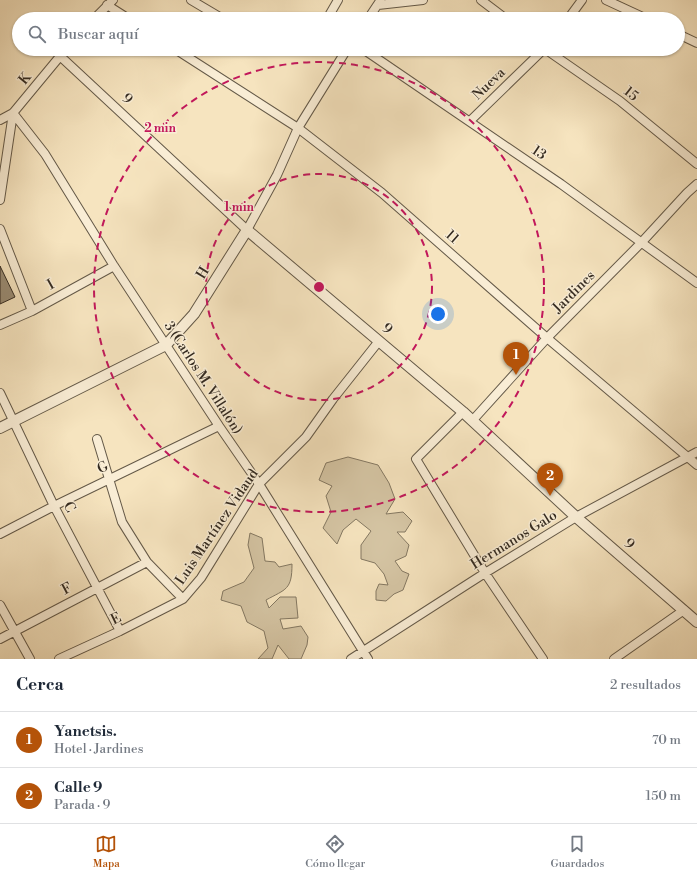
<!DOCTYPE html>
<html lang="es">
<head>
<meta charset="utf-8">
<style>
	body { margin:0; font-family:"Libre Bodoni",serif; background:#f6f6f7; color:#1f2937 }
	.you { position:absolute; left:438px; top:314px; width:14px; height:14px; margin:-10px; border:3px solid #fff; border-radius:50%; background:#1a73e8; box-shadow:0 0 0 6px #1a73e833 }
	.badge { display:grid; place-items:center; width:26px; height:26px; border-radius:50%; background:#b45309; color:#fff; font-size:13px; font-weight:700 }
	.pin { position:absolute; translate:-50% -33px; filter:drop-shadow(0 1px 2px #0008) }
	.pin::after { content:''; position:absolute; top:21px; width:14px; height:12px; background:inherit; clip-path:polygon(0 0,100% 0,50% 100%) }
	.list { margin:0; padding:0; list-style:none }
	h2 { display:flex; justify-content:space-between; align-items:center; height:52px; margin:0; padding:0 16px; font-size:17px }
	h2 small { font-size:13px; font-weight:400; color:#747a83 }
	.list li { display:grid; grid-template-columns:26px 1fr auto; gap:12px; align-items:center; box-sizing:border-box; height:56px; padding:0 16px; border-top:1px solid #e0e1e3 }
	.list b { display:block; font-size:15px; white-space:nowrap }
	.list p { margin:0; font-size:13px; white-space:nowrap; color:#747a83 }
	.list em { font-size:13px; font-style:normal; color:#747a83 }
	.icon { flex:none; width:22px; height:22px; fill:none; stroke:currentColor; stroke-width:2; stroke-linecap:round; stroke-linejoin:round }
	.map { position:relative; flex:none; width:697px; height:659px; overflow:hidden }
	.search { position:absolute; background:#fff; box-shadow:0 1px 3px #0004; left:12px; right:12px; top:12px; height:44px; display:flex; align-items:center; gap:10px; box-sizing:border-box; padding:0 14px; border-radius:22px; color:#747a83; font-size:15px }
	.sheet { height:164px; background:#fff }
	nav { display:flex; justify-content:space-around; align-items:center; box-sizing:border-box; height:56px; border-top:1px solid #e0e1e3; background:#fff; font-size:11px; color:#747a83 }
	nav a { display:grid; justify-items:center; gap:2px }
	nav .on { color:#b45309 }
	.map>svg:first-child { display:block }
	.green { fill:#d5c5a4; stroke:#847862 }
	.building { fill:#998b73; stroke:#342b21 }
	.lines { fill:none; stroke-linecap:round; stroke-linejoin:round }
	.minor-casing { stroke:#645948; stroke-width:10 }
	.tertiary-casing { stroke:#645948; stroke-width:12 }
	.minor { stroke:#f9edd5; stroke-width:8 }
	.tertiary { stroke:#f9edd5; stroke-width:10 }
	.ring { fill:none; stroke:#c2185b; stroke-width:2; stroke-dasharray:7 5 }
	.labels { text-anchor:middle; dominant-baseline:central; stroke-width:3; stroke-linejoin:round; paint-order:stroke }
	.street-label { font-size:14px; fill:#342b21; stroke:#f9edd5 }
	.centre { fill:#c2185b; stroke:#f9edd5; stroke-width:2 }
	.ring-label { font-size:12px; text-anchor:middle; font-weight:bold; fill:#c2185b; stroke:#f9edd5; stroke-width:3; stroke-linejoin:round; paint-order:stroke }
</style>
</head>
<body>
<div class="map">
<svg width="697" height="659" viewBox="0 0 697 659">
	<rect width="100%" height="100%" fill="#f6e4bf"/>
	<filter id="stains"><feTurbulence type="fractalNoise" baseFrequency=".005" numOctaves="4"/><feColorMatrix values="0 0 0 0 .2 0 0 0 0 .09 0 0 0 0 .02 0 0 0 .5 -.17"/></filter>
	<radialGradient id="worn" r=".72"><stop offset=".6" stop-color="#630" stop-opacity="0"/><stop offset="1" stop-color="#630" stop-opacity=".3"/></radialGradient>
	<path class="green" d="M348 457 378 465 389 483 395 499 386 514 403 512 412 521 405 532H397L409 545 406 556 395 561 402 571 409 574 403 590 394 594 386 601 376 600V591L379 584 388 585 384 574 375 563 361 559V545L371 531 356 519 343 530 337 544 323 528 331 512 326 496 332 486 319 480 326 463Z
		M250 533 262 538 265 561 275 562 279 567 292 564C292 590 286 589 266 600L269 608 280 597H296L298 618 280 619 283 629 301 626 308 637 307 645 301 659H289L278 645 272 659H258L268 648 264 631 247 622 241 606 221 600 223 591 244 582 254 568 248 545Z"/>
	<path class="building" d="M0 266 15 297 0 304Z"/>
	<g class="lines">
		<defs>
			<path id="minor" d="M191 0 223 19
				M481 0 506 19
				M606 0 647 19
				M107 5 129 19
				M378 5 423 0
				M94 19 113 0
				M327 19 338 0
				M368 19 380 1
				M568 19 582 0
				M678 34 697 43
				M175 49 298 128 382 193 547 338 697 465
				M363 49 561 184 697 283
				M545 49 620 101 697 164
				M60 56 247 230 277 175 298 128 347 49
				M13 113 45 154 114 266 219 426 259 484 368 659
				M0 120 13 113 66 49
				M470 121 544 49
				M0 200 13 113
				M0 229 32 311
				M0 325 32 311 114 266
				M0 393 54 506 120 631
				M463 412 416 459 485 573 543 659
				M472 421 547 338 641 243 687 193 697 184
				M97 439 122 522 147 562 183 599
				M0 534 54 506 219 426
				M0 605 30 659
				M0 639 147 562
				M59 659 120 631 183 599 201 578 259 484 306 437 333 399 379 341
				M351 659 485 573 576 517 697 452
				M614 659 684 610"/>
			<path id="tertiary" d="M0 428 166 345 194 314 247 230 463 412 576 517 697 622"/>
		</defs>
		<use href="#minor" class="minor-casing"/>
		<use href="#tertiary" class="tertiary-casing"/>
		<use href="#minor" class="minor"/>
		<use href="#tertiary" class="tertiary"/>
	</g>
	<g class="ring">
		<circle cx="319" cy="287" r="113"/>
		<circle cx="319" cy="287" r="225"/>
	</g>
	<g class="labels">
		<g class="street-label">
			<text transform="translate(25 79) rotate(-51)">K</text>
			<text transform="translate(489 84) rotate(-44)">Nueva</text>
			<text transform="translate(631 94) rotate(38)">15</text>
			<text transform="translate(127 99) rotate(43)">9</text>
			<text transform="translate(539 153) rotate(34)">13</text>
			<text transform="translate(452 237) rotate(41)">11</text>
			<text transform="translate(203 273) rotate(-58)">H</text>
			<text transform="translate(51 285) rotate(-29)">I</text>
			<text transform="translate(574 292) rotate(-45)">Jardines</text>
			<text transform="translate(387 329) rotate(40)">9</text>
			<text transform="translate(203 378) rotate(57)">3 (Carlos M. Villalón)</text>
			<text transform="translate(103 468) rotate(-26)">G</text>
			<text transform="translate(69 507) rotate(62)">C</text>
			<text transform="translate(217 527) rotate(-56)">Luis Martínez Vidaud</text>
			<text transform="translate(514 540) rotate(-32)">Hermanos Galo</text>
			<text transform="translate(629 544) rotate(41)">9</text>
			<text transform="translate(67 589) rotate(-28)">F</text>
			<text transform="translate(116 619) rotate(-26)">E</text>
		</g>
	</g>
	<circle cx="319" cy="287" r="6" class="centre"/>
	<g class="ring-label">
		<text x="160" y="132">2 min</text>
		<text x="239" y="211">1 min</text>
	</g>
	<rect width="100%" height="100%" filter="url(#stains)"/>
	<rect width="100%" height="100%" fill="url(#worn)"/>
</svg>
<div class="you"></div>
<div class="pin badge" style="left:516px;top:375px">1</div>
<div class="pin badge" style="left:550px;top:496px">2</div>
<div class="search"><svg class="icon" aria-label="search" viewBox="0 0 24 24"><circle cx="10" cy="10" r="6"/><path d="M15 15l6 6"/></svg>Buscar aquí</div>
</div>
<section class="sheet">
<h2>Cerca<small>2 resultados</small></h2>
<ul class="list">
<li><span class="badge">1</span><div><b>Yanetsis.</b><p>Hotel · Jardines</p></div><em>70 m</em></li>
<li><span class="badge">2</span><div><b>Calle 9</b><p>Parada · 9</p></div><em>150 m</em></li>
</ul>
</section>
<nav>
<a class="on"><svg class="icon" aria-label="map" viewBox="0 0 24 24"><path d="M3 6l6-2 6 2 6-2v14l-6 2-6-2-6 2zM9 4v14M15 6v14"/></svg>Mapa</a>
<a><svg class="icon" aria-label="directions" viewBox="0 0 24 24"><path d="M12 3l9 9-9 9-9-9zM9 14v-3h6M13 9l2 2-2 2"/></svg>Cómo llegar</a>
<a><svg class="icon" aria-label="saved" viewBox="0 0 24 24"><path d="M7 4h10v16l-5-4-5 4z"/></svg>Guardados</a>
</nav>
</body>
</html>
